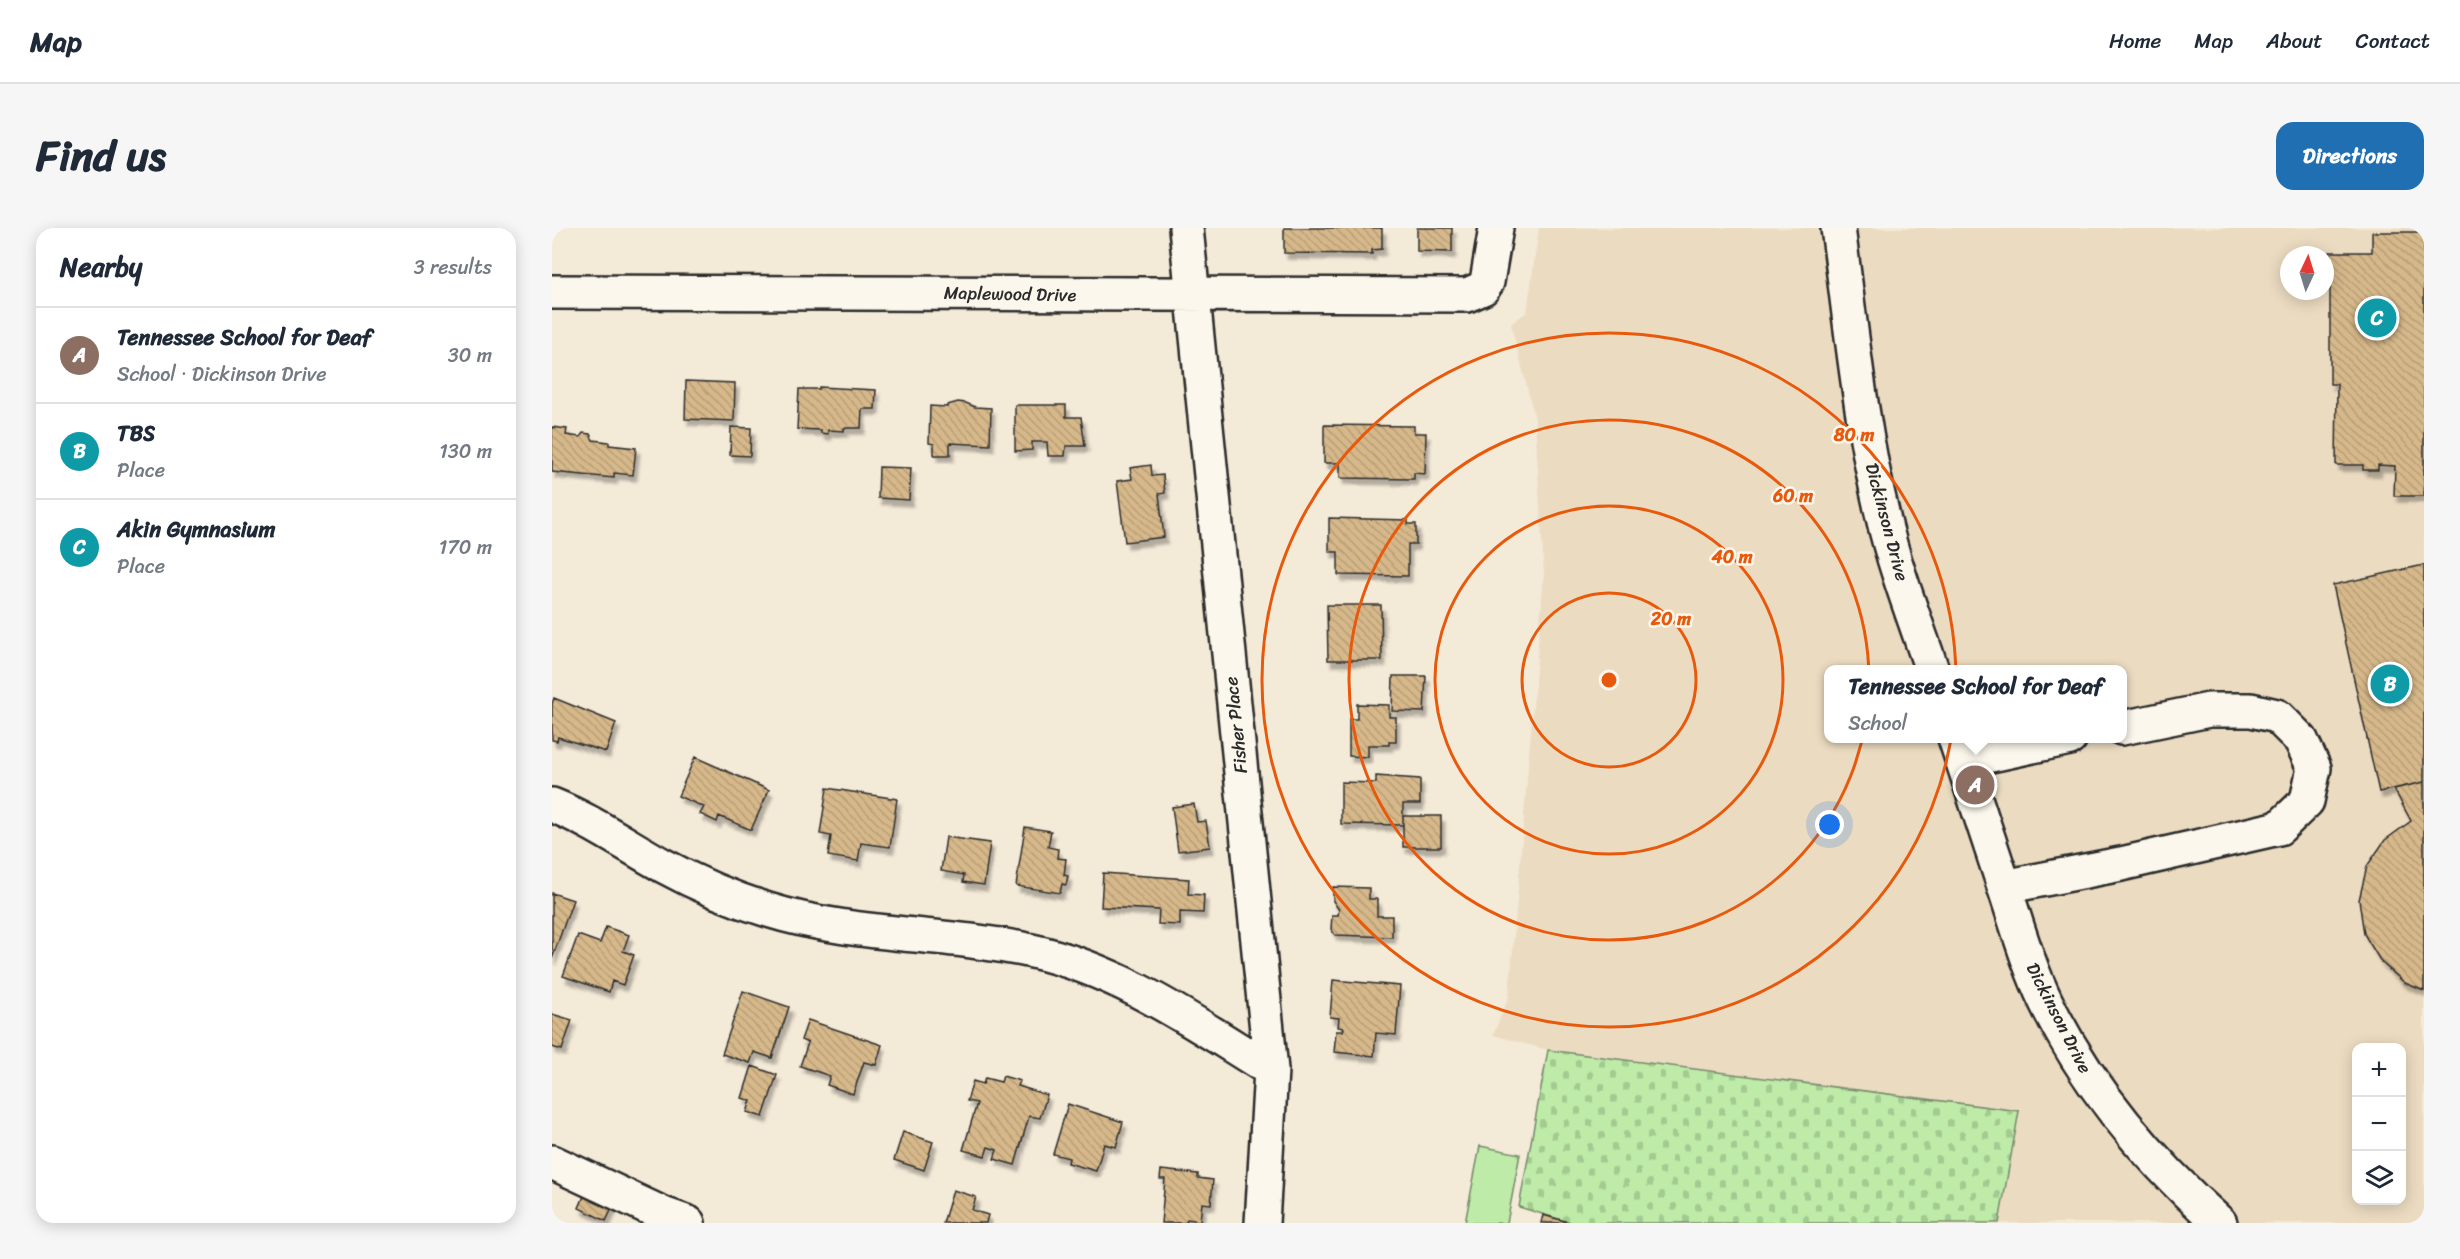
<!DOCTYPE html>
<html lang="en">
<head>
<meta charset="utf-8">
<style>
	body { margin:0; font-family:Sriracha,sans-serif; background:#f6f6f7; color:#1f2937 }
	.controls { position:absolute; right:18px; bottom:18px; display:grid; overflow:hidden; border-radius:12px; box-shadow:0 3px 15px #0003 }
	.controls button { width:54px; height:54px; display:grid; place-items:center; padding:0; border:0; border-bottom:2px solid #e0e1e3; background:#fff; color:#1f2937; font:30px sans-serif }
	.compass { position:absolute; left:1728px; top:18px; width:54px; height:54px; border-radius:50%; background:#fff; box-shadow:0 3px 15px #0003; rotate:4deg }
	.you { position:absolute; left:1278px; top:597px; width:21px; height:21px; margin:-15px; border:4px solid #fff; border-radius:50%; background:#1a73e8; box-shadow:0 0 0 9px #1a73e833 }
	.badge { display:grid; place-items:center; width:39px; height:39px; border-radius:50%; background:#1f6fb2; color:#fff; font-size:20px; font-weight:700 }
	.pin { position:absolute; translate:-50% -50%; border:3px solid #fff; box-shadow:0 2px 6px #0006 }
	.popup { position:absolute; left:1272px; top:437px; width:303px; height:78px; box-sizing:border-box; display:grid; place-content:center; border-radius:12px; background:#fff; filter:drop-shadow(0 2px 4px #0005); font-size:20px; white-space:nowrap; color:#747a83 }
	.popup b { font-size:22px; color:#1f2937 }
	.popup::after { content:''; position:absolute; left:50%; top:100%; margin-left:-12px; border:12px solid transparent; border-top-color:#fff }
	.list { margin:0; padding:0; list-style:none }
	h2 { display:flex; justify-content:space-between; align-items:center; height:78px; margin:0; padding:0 24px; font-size:26px }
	h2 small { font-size:20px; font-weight:400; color:#747a83 }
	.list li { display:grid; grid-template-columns:39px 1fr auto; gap:18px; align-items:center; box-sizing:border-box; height:96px; padding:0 24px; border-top:2px solid #e0e1e3 }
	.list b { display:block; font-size:22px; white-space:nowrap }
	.list p { margin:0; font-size:20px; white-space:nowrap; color:#747a83 }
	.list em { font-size:20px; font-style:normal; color:#747a83 }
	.icon { flex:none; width:33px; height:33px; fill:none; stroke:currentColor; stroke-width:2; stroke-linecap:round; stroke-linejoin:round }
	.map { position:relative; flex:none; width:1872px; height:995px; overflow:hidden; border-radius:18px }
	header { display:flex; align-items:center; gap:36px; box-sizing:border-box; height:84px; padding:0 30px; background:#fff; border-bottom:2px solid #e0e1e3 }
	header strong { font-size:28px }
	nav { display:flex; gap:33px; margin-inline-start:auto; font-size:21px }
	.intro { display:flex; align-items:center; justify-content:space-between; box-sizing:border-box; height:144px; padding:0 36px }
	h1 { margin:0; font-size:42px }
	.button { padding:15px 27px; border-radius:18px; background:#1f6fb2; color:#fff; font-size:21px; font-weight:700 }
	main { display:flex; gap:36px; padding:0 36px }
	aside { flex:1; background:#fff; border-radius:18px; box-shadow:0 3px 15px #0003 }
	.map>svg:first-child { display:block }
	.built { fill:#ebdbc1; fill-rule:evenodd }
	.grass { fill:#beeba8; stroke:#748b6a; stroke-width:1.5 }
	.cemetery { fill:url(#cemetery-stones); stroke:#748b6a; stroke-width:1.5 }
	.building { fill:url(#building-back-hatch); stroke:#2b2b2b; stroke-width:1.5; filter:url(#shadow) }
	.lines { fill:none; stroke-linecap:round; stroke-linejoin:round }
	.minor-casing { stroke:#2b2b2b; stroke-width:38 }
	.minor { stroke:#fbf7ec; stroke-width:33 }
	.ring { fill:none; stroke:#e8590c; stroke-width:3 }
	.labels { text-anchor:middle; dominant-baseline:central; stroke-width:5; stroke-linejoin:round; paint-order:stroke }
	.street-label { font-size:18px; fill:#2b2b2b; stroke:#fbf7ec }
	.centre { fill:#e8590c; stroke:#fbf7ec; stroke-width:3 }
	.ring-label { font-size:18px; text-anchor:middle; font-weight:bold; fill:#e8590c; stroke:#fbf7ec; stroke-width:5; stroke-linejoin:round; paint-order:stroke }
</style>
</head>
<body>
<header>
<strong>Map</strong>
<nav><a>Home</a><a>Map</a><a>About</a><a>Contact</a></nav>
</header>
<div class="intro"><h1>Find us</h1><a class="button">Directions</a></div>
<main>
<aside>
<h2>Nearby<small>3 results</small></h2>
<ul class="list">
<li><span class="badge" style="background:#8d6e63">A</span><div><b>Tennessee School for Deaf</b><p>School · Dickinson Drive</p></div><em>30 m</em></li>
<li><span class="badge" style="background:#0f9aa8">B</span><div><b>TBS</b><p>Place</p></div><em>130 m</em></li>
<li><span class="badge" style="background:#0f9aa8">C</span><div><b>Akin Gymnasium</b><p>Place</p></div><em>170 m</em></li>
</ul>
</aside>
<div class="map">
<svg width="1872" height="995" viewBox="0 0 1872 995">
	<defs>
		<pattern id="cemetery-stones" width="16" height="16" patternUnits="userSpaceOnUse" patternTransform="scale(1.5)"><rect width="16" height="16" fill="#beeba8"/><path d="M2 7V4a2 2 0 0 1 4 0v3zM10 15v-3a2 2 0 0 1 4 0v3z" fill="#a3ca91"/></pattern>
		<pattern id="building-back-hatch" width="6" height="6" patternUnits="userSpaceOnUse" patternTransform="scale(1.5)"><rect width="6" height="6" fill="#d6b88a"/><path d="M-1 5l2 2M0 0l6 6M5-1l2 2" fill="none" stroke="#b89e77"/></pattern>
		<filter id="shadow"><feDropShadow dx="3.5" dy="6" stdDeviation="1.5" flood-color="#0004"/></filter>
	</defs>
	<rect width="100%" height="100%" fill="#f4ead8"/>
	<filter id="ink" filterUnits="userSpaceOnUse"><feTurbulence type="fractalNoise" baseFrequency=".0167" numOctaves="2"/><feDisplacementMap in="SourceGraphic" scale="12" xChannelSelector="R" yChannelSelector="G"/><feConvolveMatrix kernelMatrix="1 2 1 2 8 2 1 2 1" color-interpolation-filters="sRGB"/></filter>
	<g filter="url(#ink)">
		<path class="built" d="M987 0H1872V995H1447L1466 883 996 822 941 807 957 769 992 346 983 191 959 96 975 84ZM1737 27H1773V63H1737ZM1276 442H1570V510H1276ZM1804 820H1850V972H1804Z"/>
		<path class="grass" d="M928 918 968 926 955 995H913Z"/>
		<path class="cemetery" d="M996 822 1467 883 1447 995H1020L967 979Z"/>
		<path class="building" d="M732 0H830V21L820 22V26L732 25Z
			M865 0H900V24L865 23Z
			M1820 4H1872V268H1842L1843 238 1826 237V242H1811V237H1784L1785 156H1778V24H1820Z
			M134 153 183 155 182 193 133 191Z
			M267 159 324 162 323 181H310L309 200H292V203L276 202V206L269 205V202L245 201 247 161H267Z
			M406 174 414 175 423 179 439 180 438 217 398 215V227H382V216L377 215 378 178 395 179V177Z
			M463 177H514V189H529L533 218H514L513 228H496L495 214H480V222L463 223Z
			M772 197 862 198V205H874L873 246 862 245V251L788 250V235H772Z
			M0 199 15 201 14 207 28 209 31 205 38 206 41 212 57 214V217L84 220 81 247 62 245V250L0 244Z
			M179 199 199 200 198 228 178 227Z
			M599 237 600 248 611 247 613 265 607 266 612 309 573 314 565 253 580 251 578 240Z
			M327 239 359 240 357 272 326 270Z
			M777 290 856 292V296H864V316H856V348L786 347V324H777Z
			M1872 337V554L1827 564 1781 357Z
			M775 377H829L830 432H776Z
			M841 448H874L872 484 840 483Z
			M2 470 64 495 54 524 6 509 5 513 0 512V476Z
			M805 476 837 477V489H844V514H837V517H816V529L797 528V491H805Z
			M143 529 217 562 199 602 167 588 165 594 148 586 152 579 126 568Z
			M824 548 868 551V576H851V597L789 596V554L824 555Z
			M1872 554V763L1853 755 1829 734 1812 706 1807 672 1815 638 1833 612 1859 593 1842 561Z
			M275 560 345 571 338 619 309 615 306 633 276 628 279 608 268 606Z
			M642 576 645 594 654 593 658 619 626 623 620 579Z
			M851 588H889V619H851Z
			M473 599 499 603 496 619 506 621 505 630 514 631 512 647 516 648 514 657 510 656 508 665 464 658Z
			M394 609 438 615 432 657 411 654 412 647 389 643Z
			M551 645 637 651 636 666 652 667 651 685 628 684V697L606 696 607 682 549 679Z
			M781 659 817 660V671H825V688H840V709L783 707 779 701 780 687H786L787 682 781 673Z
			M0 665 21 672 0 731Z
			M54 699 77 707 71 723 82 727 71 757 60 753 57 764 11 748 26 707 48 715Z
			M781 752 848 758 844 807 824 805 822 828 782 824 784 803H791L792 800 786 799 787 790 778 789Z
			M191 763 237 779 220 830 202 824 198 835 170 826Z
			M0 786 20 792 10 822 0 819Z
			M256 792 330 817 324 837 312 834 301 866 275 857 278 848 248 838 256 815 249 812Z
			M200 838 225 847 211 889 195 884 199 873 190 870Z
			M451 848 468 853 466 858 495 867 488 890 477 888 463 937 442 931 445 922 436 919 433 928 411 922 425 875 415 873 421 853 431 856 433 850 449 854Z
			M516 876 571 894 564 919 552 916 544 943 516 935 517 930 501 926Z
			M351 904 381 914 372 942 342 932Z
			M609 942 646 946V950L661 952 659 976 650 975 648 993 635 991 634 995H609L613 951H608Z
			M35 961 63 974 54 993 27 980Z
			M401 962 424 969 420 982 436 987 434 995H391Z
			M991 987 1020 995H989Z"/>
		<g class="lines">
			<defs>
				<path id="minor" d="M634 0 719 842 710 995
					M1286 0C1299 97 1308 194 1331 289 1343 341 1363 392 1380 442
					M0 64 915 67 931 60 935 54 944 0
					M1403 510C1420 560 1436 609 1452 658 1465 697 1476 737 1494 774 1536 860 1597 932 1668 995
					M1411 533 1518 510
					M0 577C40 593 74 617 112 638 145 656 180 671 216 682 302 709 393 704 480 723 568 742 644 796 719 842
					M1452 659 1569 636 1727 600 1755 573 1762 540 1749 512 1725 488 1699 482H1657L1570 500
					M0 934 111 986 136 995"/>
			</defs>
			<use href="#minor" class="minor-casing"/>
			<use href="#minor" class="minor"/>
		</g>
	</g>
	<g class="ring">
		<circle cx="1057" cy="452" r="87"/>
		<circle cx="1057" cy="452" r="174"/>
		<circle cx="1057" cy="452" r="260"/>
		<circle cx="1057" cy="452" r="347"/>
	</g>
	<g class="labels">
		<g class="street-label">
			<text transform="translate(458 66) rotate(1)">Maplewood Drive</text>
			<text transform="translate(1335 294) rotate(75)">Dickinson Drive</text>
			<text transform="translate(684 497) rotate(-96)">Fisher Place</text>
			<text transform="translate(1507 790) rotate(63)">Dickinson Drive</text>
		</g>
	</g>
	<circle cx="1057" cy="452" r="9" class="centre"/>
	<g class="ring-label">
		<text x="1302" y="213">80 m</text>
		<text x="1241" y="274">60 m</text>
		<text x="1180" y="335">40 m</text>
		<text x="1119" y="397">20 m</text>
	</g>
</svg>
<div class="controls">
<button>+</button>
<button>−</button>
<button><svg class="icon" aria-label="layers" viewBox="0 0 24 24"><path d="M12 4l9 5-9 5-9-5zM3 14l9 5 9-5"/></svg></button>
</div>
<svg class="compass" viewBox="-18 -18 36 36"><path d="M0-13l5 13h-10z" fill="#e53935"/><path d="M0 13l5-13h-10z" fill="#747a83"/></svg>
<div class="you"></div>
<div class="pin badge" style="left:1423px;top:557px;background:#8d6e63">A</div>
<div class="popup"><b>Tennessee School for Deaf</b>School</div>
<div class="pin badge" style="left:1838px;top:456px;background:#0f9aa8">B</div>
<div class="pin badge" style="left:1825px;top:90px;background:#0f9aa8">C</div>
</div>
</main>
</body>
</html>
